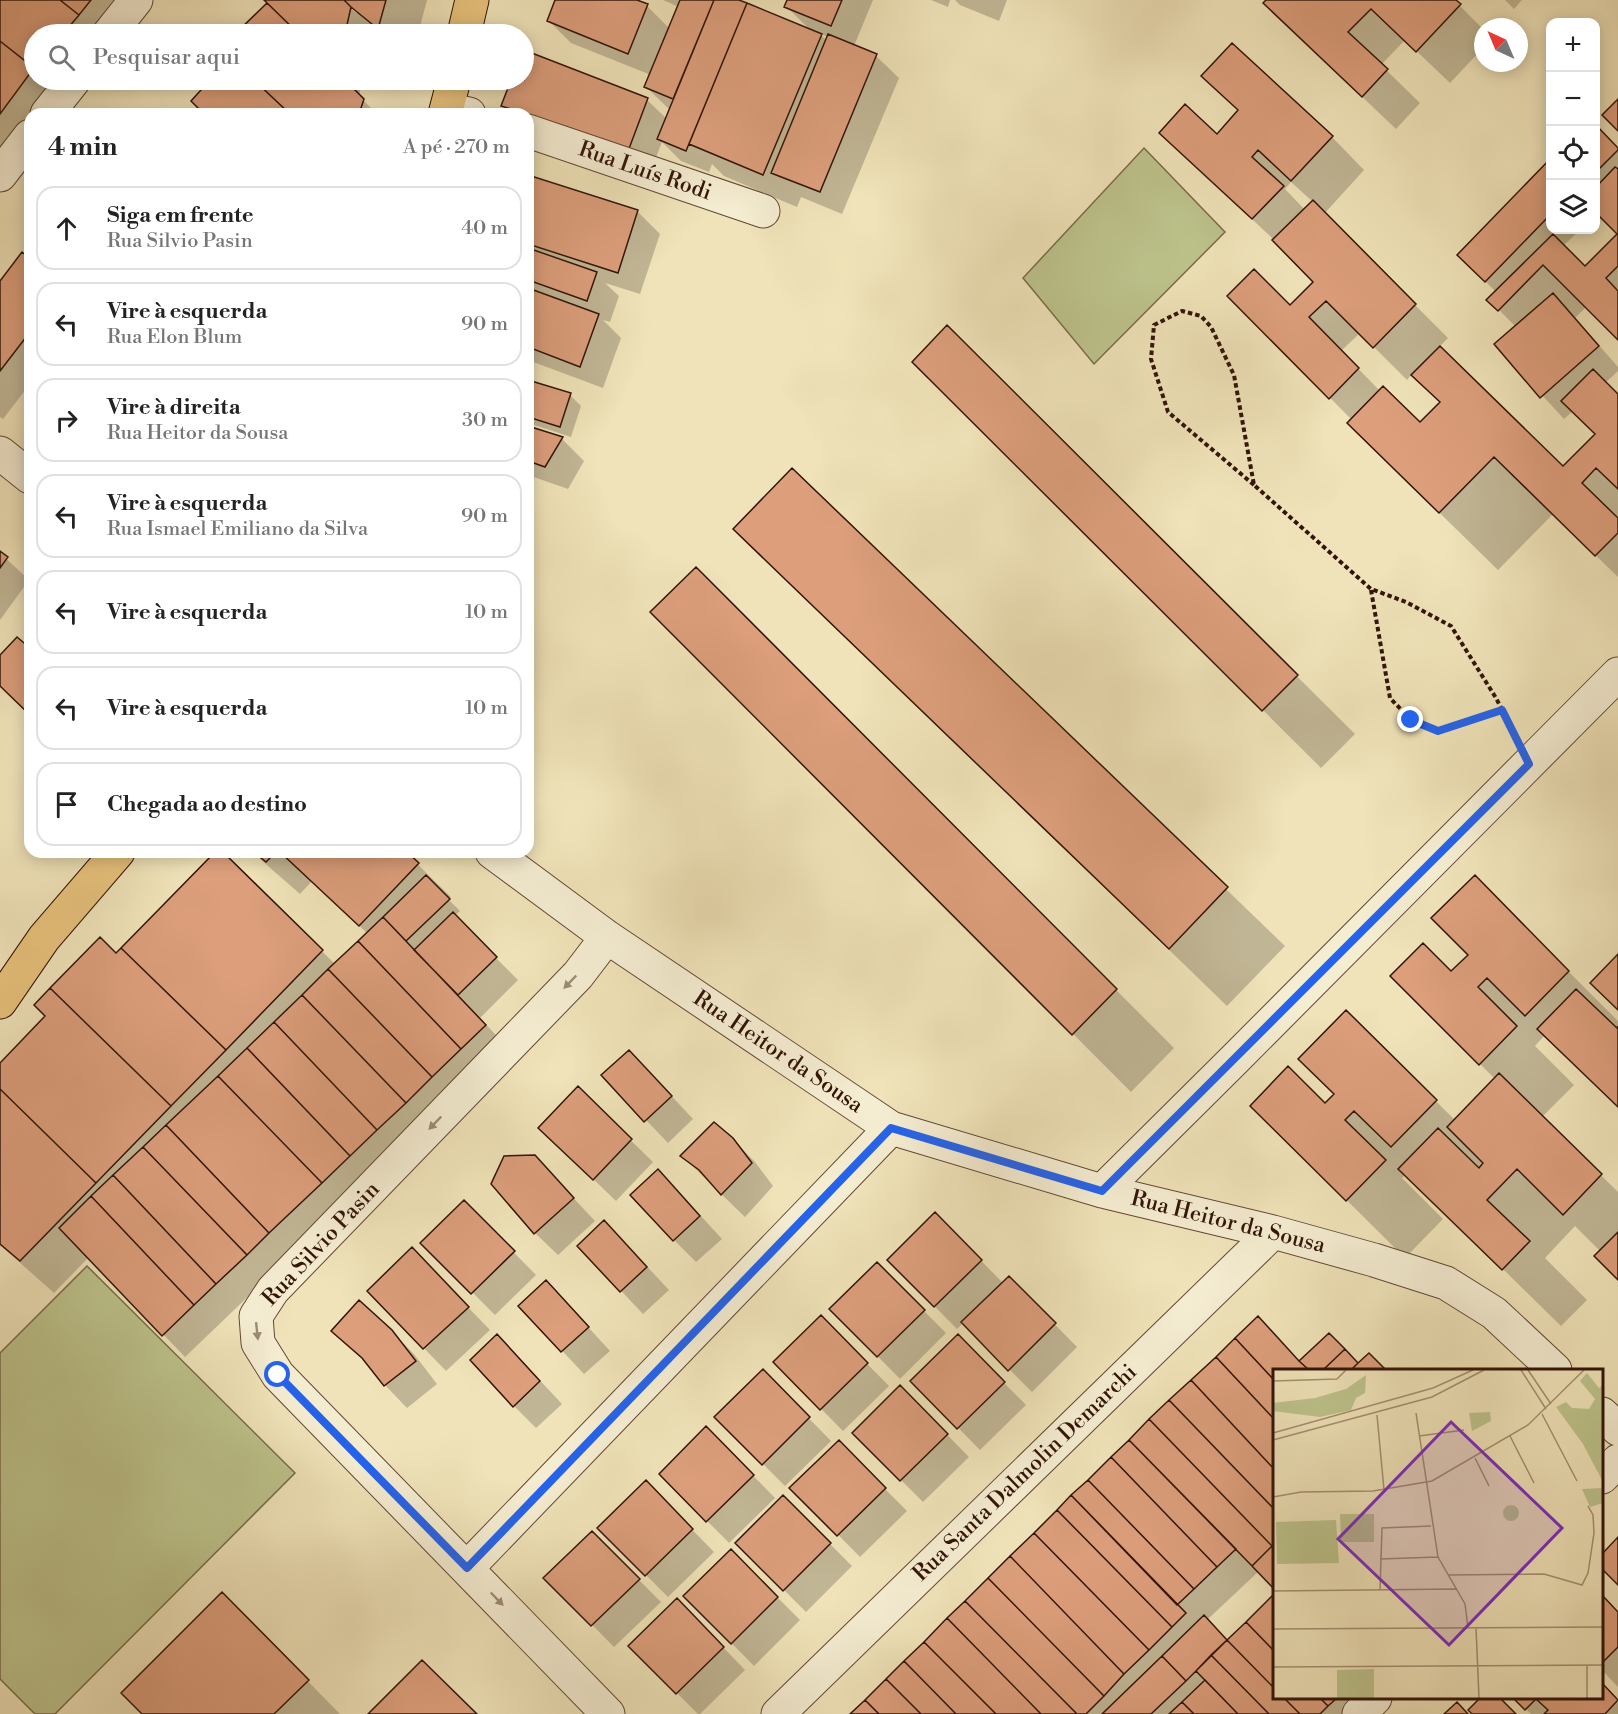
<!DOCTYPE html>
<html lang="pt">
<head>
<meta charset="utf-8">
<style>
	body { margin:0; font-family:"Libre Bodoni",serif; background:#f2f2f2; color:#222 }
	.controls { position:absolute; right:18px; top:18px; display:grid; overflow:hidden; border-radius:12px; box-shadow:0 3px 15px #0003 }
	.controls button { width:54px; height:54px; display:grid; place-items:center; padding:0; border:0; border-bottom:2px solid #e0e0e0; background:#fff; color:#222; font:30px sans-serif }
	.compass { position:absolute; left:1474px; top:18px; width:54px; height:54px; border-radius:50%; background:#fff; box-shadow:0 3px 15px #0003; rotate:316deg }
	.stop { position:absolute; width:18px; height:18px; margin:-14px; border:4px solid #2563eb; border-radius:50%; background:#fff }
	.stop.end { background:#2563eb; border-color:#fff; box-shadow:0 2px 6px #0008 }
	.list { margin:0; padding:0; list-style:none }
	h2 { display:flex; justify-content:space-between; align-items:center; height:78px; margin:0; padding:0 24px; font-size:26px }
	h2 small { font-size:20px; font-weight:400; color:#767676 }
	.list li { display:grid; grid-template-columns:39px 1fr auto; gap:18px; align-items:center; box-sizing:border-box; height:84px; margin:0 12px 12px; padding:0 12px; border:2px solid #e0e0e0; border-radius:18px }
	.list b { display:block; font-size:22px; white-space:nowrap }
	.list p { margin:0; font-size:20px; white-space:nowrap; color:#767676 }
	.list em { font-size:20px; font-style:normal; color:#767676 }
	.icon { flex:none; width:33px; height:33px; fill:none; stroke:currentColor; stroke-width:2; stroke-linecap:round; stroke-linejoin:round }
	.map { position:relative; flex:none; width:1618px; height:1714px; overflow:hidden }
	.search { position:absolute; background:#fff; box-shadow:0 3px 15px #0003; left:24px; top:24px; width:510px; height:66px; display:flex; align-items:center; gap:15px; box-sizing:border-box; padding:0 21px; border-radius:33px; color:#767676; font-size:22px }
	.panel { position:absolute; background:#fff; box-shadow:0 3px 15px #0003; left:24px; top:108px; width:510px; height:750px; border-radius:18px }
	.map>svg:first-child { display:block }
	.green { fill:#bdc38c; stroke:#786c4a; stroke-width:1.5 }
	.shadow { fill:#0003; fill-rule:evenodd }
	.building { fill:#dc9e7b; stroke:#321408; stroke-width:1.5 }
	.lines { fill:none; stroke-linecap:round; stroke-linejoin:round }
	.minor-casing { stroke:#624834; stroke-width:35 }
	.major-casing { stroke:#321408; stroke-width:35 }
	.path { stroke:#321408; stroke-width:4; stroke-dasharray:4.5 3; stroke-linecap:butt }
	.minor { stroke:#f5edd2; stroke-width:33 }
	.major { stroke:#e8c27c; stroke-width:33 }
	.oneway { fill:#9d8b77 }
	.route { stroke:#2563eb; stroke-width:8 }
	.labels { text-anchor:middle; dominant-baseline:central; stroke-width:4.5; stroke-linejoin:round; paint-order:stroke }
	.street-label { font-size:22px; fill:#321408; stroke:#f5edd2 }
	.inset-road { fill:none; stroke:#a49072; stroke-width:1.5 }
	.view { fill:#7b2cbf; fill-opacity:0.15; stroke:#7b2cbf; stroke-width:3 }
	.inset-edge { fill:none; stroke:#321408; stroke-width:3 }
</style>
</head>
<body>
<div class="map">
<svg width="1618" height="1714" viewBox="0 0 1618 1714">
	<rect width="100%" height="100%" fill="#f0e3b9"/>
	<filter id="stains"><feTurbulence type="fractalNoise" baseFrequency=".00333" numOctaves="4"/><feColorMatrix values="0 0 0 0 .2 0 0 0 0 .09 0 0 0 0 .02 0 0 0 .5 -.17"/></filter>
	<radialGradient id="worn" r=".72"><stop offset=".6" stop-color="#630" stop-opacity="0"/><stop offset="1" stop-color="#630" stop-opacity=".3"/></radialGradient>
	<path class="green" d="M1144 148 1225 232 1094 364 1023 278Z
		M87 1266 295 1473 55 1714H35L0 1679V1353Z"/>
	<path class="shadow" d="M0 0H150L122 34H34V80H86L59 114H30V150L0 163Z
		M266 0H342L356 13 358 11 347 0H427L418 34H381L374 27 372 34H237L269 3Z
		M557 0H634L647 6 670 29 679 7 663 0H735L811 31 786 6 789 0H873L854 46 876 56 899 78 842 214 801 197 797 207 724 176 712 164 709 172 681 161 662 142 649 175 528 114H512L503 105 512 80H524V52L647 100 667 119 670 110 646 87 651 75 571 43 548 20ZM819 33 828 37 827 41Z
		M931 0H950L948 7Z
		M955 0H1007L999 21 960 5Z
		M1268 0H1454L1483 29V48L1450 83 1405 40 1381 65 1420 103 1396 129 1298 36Z
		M1505 0H1522L1514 9Z
		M1203 76 1332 137 1364 170 1324 214 1448 338 1439 347 1563 468 1596 434 1573 411 1564 419 1496 345 1516 327 1489 300 1496 292 1459 255 1550 161V230H1580L1563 246 1585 268 1618 235V338L1586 307 1575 318 1618 367V371L1605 383 1618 396V577L1553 514 1498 570 1407 481 1352 420 1229 296 1290 307 1315 282 1274 240 1161 133 1217 136 1239 111ZM1291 182 1313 202 1305 210 1285 189ZM1360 333 1407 380 1412 374 1441 402 1420 424 1380 391 1341 351Z
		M213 80H362L359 96 377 114H206L193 101Z
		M1596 127 1618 150V234L1597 212 1596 213 1597 187 1596 186Z
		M528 176 637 211 660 234 640 294 605 283 619 296 610 322 603 320 621 338 603 388 528 360Z
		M30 259V384L3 419 0 417V283Z
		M947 328 1355 734 1321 768 914 362Z
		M528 382 570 395 581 406 571 437 528 423Z
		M528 427 562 439 584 461 568 489 528 475Z
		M792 470 1285 946 1227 1006 735 529Z
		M0 553 29 580 0 620Z
		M696 569 1174 1048 1131 1092 652 612Z
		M217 852H221L336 965 368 934 312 881 300 894 252 852H405L451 897 448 899 460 911 454 916 518 980 480 1018 508 1048 185 1357 89 1257 54 1293 0 1245V1065L116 955Z
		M1475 878 1618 1021V1107L1545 1035 1535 1046 1574 1085 1542 1117 1618 1192V1278L1601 1252 1575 1226 1545 1258 1587 1300 1561 1326 1406 1174 1402 1178 1443 1219 1405 1258 1252 1106 1325 1105 1336 1094 1346 1012 1455 1120 1495 1079 1392 976 1451 973 1470 955Z
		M651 1074 693 1119 668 1143 603 1075Z
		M578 1089 653 1162 616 1201 563 1150Z
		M732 1139 755 1162 773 1186 745 1217 682 1156Z
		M535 1157 595 1221 558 1255 535 1233Z
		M680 1193 722 1239 696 1262 674 1240Z
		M464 1202 536 1275 495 1315 423 1243Z
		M935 1214 1003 1283 1009 1278 1077 1347 1032 1392 963 1323 957 1329 889 1260Z
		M627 1245 669 1290 643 1314 579 1246Z
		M877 1264 946 1333 900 1379 831 1309Z
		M434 1272 490 1330 446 1371 369 1291Z
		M568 1305 610 1351 584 1374 520 1306Z
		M821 1317 889 1386 843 1431 775 1362Z
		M333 1331H391L414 1354 437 1384 407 1408 385 1385 369 1365Z
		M958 1336 1026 1405 980 1450 912 1381Z
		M1280 1341 1300 1362 1358 1365 1369 1355 1384 1370H1274V1587L1259 1571 1207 1620 1228 1642 1274 1596V1698H1384L1367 1714H852Z
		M520 1359 562 1404 536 1428 514 1406Z
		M763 1371 831 1441 785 1486 716 1417Z
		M900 1387 969 1457 923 1502 854 1433Z
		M706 1428 775 1498 729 1543 661 1474Z
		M838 1442 907 1511 860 1557 792 1488Z
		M783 1497 852 1566 806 1612 737 1543Z
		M668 1505 714 1552 668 1597 599 1528Z
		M592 1533 661 1602 614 1647 546 1578Z
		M731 1551 800 1620 754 1666 685 1596Z
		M222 1594 340 1714H144Z
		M1602 1597 1618 1614V1687L1602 1670Z
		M699 1622 745 1670 700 1714H698L630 1646Z
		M1602 1685 1618 1702V1714H1531L1515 1698H1602Z"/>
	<path class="building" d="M0 0H60L79 15 63 34H34V68L0 41Z
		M60 0H91L79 15Z
		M264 0H344L351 7 345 34H299Z
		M344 0H386L378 29 351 7Z
		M555 0H637L648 4 628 54 547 21Z
		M680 0H714L673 99 644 87Z
		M714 0H739L747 3 686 151 657 139Z
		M787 0H842L831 26 784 7Z
		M1266 0H1456L1461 4 1416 52 1371 9 1348 32 1388 69 1362 97 1263 3Z
		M267 3 299 34H235Z
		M747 3 822 34 763 175 689 144Z
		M828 34 877 54 820 192 771 173Z
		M0 41 34 68 0 114Z
		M1232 43 1333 136 1291 181 1258 150 1252 157 1284 186 1252 219 1159 133 1185 104 1217 134 1238 110 1201 76Z
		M524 50 648 98 627 154 528 116V114L501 106 511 80H524Z
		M210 80H254L290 114H204L191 101Z
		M254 80H345L364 99 359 114H290Z
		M1618 99V131L1602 115Z
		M1596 125 1618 148V150L1596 172Z
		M1550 159V215L1485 282 1457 255Z
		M1615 167 1618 169V266L1606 278 1618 291V340L1543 265 1498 311 1486 300 1553 234 1585 266 1617 234 1596 213V187Z
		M528 175 638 210 618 273 528 244Z
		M1313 200 1416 304 1373 348 1326 301 1309 317 1359 368 1329 399 1227 296 1254 269 1290 305 1313 282 1272 240Z
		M528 248 597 272 587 301 528 280Z
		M22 252 30 258V332L0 371V281Z
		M528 288 599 314 580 367 528 347Z
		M1553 293 1599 346 1540 398 1494 344Z
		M947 325 1298 675 1262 711 912 362Z
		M1440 346 1563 466 1595 434 1561 401 1593 369 1618 394V489L1596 468 1582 483 1618 518V533L1595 556 1494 457 1439 513 1347 423 1383 386 1420 422 1440 402 1411 375Z
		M528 380 571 393 560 427 528 417Z
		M528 426 563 437 545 467 528 461Z
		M792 468 1228 887 1169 949 733 529Z
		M0 551 8 557 0 568Z
		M696 567 1117 989 1072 1035 650 612Z
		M17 637 30 648V715L0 686V655Z
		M215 852H223L323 950 226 1050 121 948Z
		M254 852H276L266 862Z
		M280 852H407L419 863 359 926Z
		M426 875 450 899 406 941 383 917Z
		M1475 875 1569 971 1525 1016 1487 978 1478 987 1517 1026 1479 1065 1390 976 1423 943 1451 971 1468 955 1431 918Z
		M453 912 497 957 458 995 414 950Z
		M383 917 486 1025 461 1049 358 941Z
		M100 937 116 953 121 948 226 1050 171 1106 50 988Z
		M358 941 461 1049 432 1077 328 969Z
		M1618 954V1010L1590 983Z
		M328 969 432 1077 406 1103 302 995Z
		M50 988 171 1106 96 1183 0 1089V1063L45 1016 34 1005Z
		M1576 989 1617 1028 1618 1026V1107L1537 1029Z
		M302 995 406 1103 377 1130 274 1022Z
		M1346 1010 1437 1100 1391 1147 1354 1111 1345 1120 1386 1160 1346 1201 1250 1106 1288 1066 1325 1103 1334 1094 1298 1059Z
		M274 1022 377 1130 350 1156 247 1048Z
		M247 1048 350 1156 322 1183 218 1076Z
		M629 1050 672 1096 644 1122 601 1075Z
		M1499 1073 1602 1174 1563 1215 1517 1169 1487 1200 1530 1241 1502 1270 1398 1169 1438 1128 1479 1168 1483 1163 1447 1127Z
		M218 1076 322 1183 269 1233 166 1125Z
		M578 1086 632 1139 593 1180 538 1128Z
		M0 1089 96 1183 20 1261 0 1244Z
		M714 1122 733 1138 752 1163 721 1195 699 1170 680 1156Z
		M166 1125 269 1233 247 1255 143 1147Z
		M143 1147 247 1255 216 1284 113 1175Z
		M535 1155 574 1198 534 1234 491 1184 504 1156Z
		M658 1169 700 1216 673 1241 630 1195Z
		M113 1175 216 1284 194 1305 91 1196Z
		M91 1196 194 1305 162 1336 59 1228Z
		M464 1200 515 1251 471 1294 420 1243Z
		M935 1212 982 1260 934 1307 887 1260Z
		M604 1220 647 1267 620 1292 577 1246Z
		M1618 1232V1280L1594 1256Z
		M412 1247 469 1307 423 1349 367 1291Z
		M877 1262 925 1310 877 1357 829 1309Z
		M1009 1276 1056 1323 1008 1371 961 1322Z
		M546 1280 589 1327 561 1352 518 1306Z
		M359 1300 392 1330 416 1361 384 1386 362 1358 331 1331Z
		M821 1315 868 1363 820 1410 773 1362Z
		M1258 1316 1299 1361 1309 1370H1274V1380L1235 1338Z
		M1329 1333 1345 1349 1323 1370H1309L1299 1361Z
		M497 1334 540 1381 513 1407 470 1360Z
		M958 1334 1005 1382 957 1429 910 1381Z
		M1235 1338 1274 1380V1419L1216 1357Z
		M1345 1349 1358 1363 1351 1370H1323Z
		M1369 1353 1386 1370H1351L1358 1363Z
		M1216 1357 1274 1419V1469L1191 1380Z
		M763 1369 810 1417 762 1465 714 1417Z
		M1191 1380 1274 1469V1509L1169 1400Z
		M900 1385 948 1434 900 1481 852 1433Z
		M1169 1400 1274 1509V1544L1272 1546 1149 1419Z
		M1149 1419 1272 1546 1252 1566 1129 1440Z
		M706 1426 754 1475 706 1522 659 1474Z
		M839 1440 886 1488 837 1536 789 1488Z
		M1129 1440 1236 1549 1217 1567 1111 1457Z
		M1111 1457 1217 1567 1194 1589 1088 1480Z
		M646 1480 693 1529 645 1576 597 1528Z
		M1088 1480 1194 1589 1177 1605 1071 1495Z
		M783 1495 831 1543 783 1591 735 1543Z
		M1071 1495 1186 1613 1172 1627 1057 1510Z
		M1057 1510 1172 1627 1149 1650 1034 1533Z
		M592 1531 640 1579 591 1626 543 1578Z
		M1034 1533 1149 1650 1124 1674 1010 1556Z
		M1618 1537V1585L1602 1569V1554Z
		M1272 1546 1274 1549V1589L1252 1566Z
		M731 1549 778 1597 731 1644 683 1596Z
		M1010 1556 1124 1674 1104 1696 988 1578Z
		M988 1578 1104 1696 1086 1714H1077L965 1601Z
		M222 1592 309 1680 274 1714H142L121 1693Z
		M1274 1594V1651L1246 1622Z
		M1602 1595 1618 1612V1647L1602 1663Z
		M677 1598 724 1647 676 1694 628 1646Z
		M965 1601 1077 1714H1041L947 1618Z
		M1204 1615 1227 1640 1186 1681 1162 1656Z
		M947 1618 1041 1714H996L924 1642Z
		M1246 1622 1274 1651V1688L1227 1640Z
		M1227 1640 1274 1688V1698H1284L1300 1714H1269L1211 1655Z
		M924 1642 996 1714H956L904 1661Z
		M1211 1655 1269 1714H1238L1196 1671Z
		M1162 1656 1186 1681 1151 1714H1102Z
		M422 1660 477 1714H368Z
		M904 1661 956 1714H921L886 1679Z
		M886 1679 921 1714H879L865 1700Z
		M1205 1680 1238 1714H1194L1182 1702Z
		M1602 1683 1618 1700 1605 1714H1544L1548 1710 1536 1699 1525 1710 1513 1698H1602Z
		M1284 1698H1320L1328 1706 1320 1714H1300Z
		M1320 1698H1337L1328 1706Z
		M1480 1698H1500L1516 1714H1472L1468 1710Z
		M865 1700 879 1714H850Z
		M1182 1702 1194 1714H1169Z
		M1457 1702 1468 1714H1444Z"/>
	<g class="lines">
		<defs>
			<path id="minor" d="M109 34 136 0
				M447 109 469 114
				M47 114 74 80
				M528 131 763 211
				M0 175 30 136
				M0 453 30 477
				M492 852 607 937 891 1128 1102 1191 1273 1232 1374 1260 1446 1283 1494 1313 1555 1370
				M607 937 578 975 273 1290 256 1316 258 1343 278 1375 608 1714
				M1102 1191 1235 1059 1618 674
				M1602 1414 1618 1429
				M1602 1477 1618 1461
				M467 1568 891 1128
				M778 1714 1273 1232
				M1359 1714 1375 1698"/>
			<path id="major" d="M464 34 472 0
				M445 114 454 80
				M0 1002 44 938 118 852"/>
		</defs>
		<use href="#minor" class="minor-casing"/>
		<use href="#major" class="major-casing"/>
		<path class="path" d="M1254 485 1168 412 1151 359 1154 325 1182 311 1201 316 1211 327 1234 375 1254 485 1371 589 1406 602 1451 626 1496 698 1510 725
			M1371 590 1390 698 1411 720 1438 731 1502 710"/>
		<use href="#minor" class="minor"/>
		<use href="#major" class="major"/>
	</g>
	<defs><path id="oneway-solid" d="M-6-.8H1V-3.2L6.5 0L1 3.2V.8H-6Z" transform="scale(1.5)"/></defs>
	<g class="oneway">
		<use href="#oneway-solid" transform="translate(570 982) rotate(134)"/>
		<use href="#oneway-solid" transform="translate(435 1123) rotate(134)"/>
		<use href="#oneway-solid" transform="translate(257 1331) rotate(84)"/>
		<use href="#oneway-solid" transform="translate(497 1599) rotate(46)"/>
	</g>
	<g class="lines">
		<path class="route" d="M278 1375 467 1568 891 1128 1102 1191 1529 764 1502 710 1438 731 1411 720"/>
	</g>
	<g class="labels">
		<g class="street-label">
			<text transform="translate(645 171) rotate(19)">Rua Luís Rodi</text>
			<text transform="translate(778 1052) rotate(34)">Rua Heitor da Sousa</text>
			<text transform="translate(1228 1222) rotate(14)">Rua Heitor da Sousa</text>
			<text transform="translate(321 1244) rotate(-47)">Rua Silvio Pasin</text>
			<text transform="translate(1025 1473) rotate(-44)">Rua Santa Dalmolin Demarchi</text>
		</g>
	</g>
	<g transform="translate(1273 1369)">
		<rect width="330" height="330" fill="#f0e3b9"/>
		<path d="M314 4 326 19 330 16V113L310 75 283 38 293 33 299 39 316 40 322 30 307 12ZM93 6 92 24 83 29 78 41 47 48 0 42V34L42 29 73 20ZM217 43 218 52 199 62 196 44ZM330 119V134L317 138 309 120ZM230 144a8 8 0 1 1 16 0a8 8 0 1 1-16 0ZM67 145H101V173H68ZM63 151 66 194 4 195 3 153ZM101 300V329H64V301Z" fill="#bdc38c"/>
		<path class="inset-road" d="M248 1 273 40M255 1 278 35M0 12 64 10 73 1M143 44 165 188 192 235 195 259M269 45 304 112M104 46 111 121M0 64 160 19 200 1M146 67 191 61M237 67 261 114M0 71 159 28 211 1M202 89 216 117M0 128 28 123 100 122 159 112 255 56 311 1M107 190 165 188M175 206 271 205 309 216 315 204 321 164 320 146 315 137M107 221 109 159 158 157M0 222 184 220M203 259 206 329M0 260 330 258M314 297V329M0 298 330 296"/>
		<path class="view" d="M178 53 289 159 176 276 65 170Z"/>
		<rect width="330" height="330" class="inset-edge"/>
	</g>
	<rect width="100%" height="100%" filter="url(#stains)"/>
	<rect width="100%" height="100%" fill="url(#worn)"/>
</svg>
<div class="controls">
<button>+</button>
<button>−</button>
<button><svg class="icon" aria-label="locate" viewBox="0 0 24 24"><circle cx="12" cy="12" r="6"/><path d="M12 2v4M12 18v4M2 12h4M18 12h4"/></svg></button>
<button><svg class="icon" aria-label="layers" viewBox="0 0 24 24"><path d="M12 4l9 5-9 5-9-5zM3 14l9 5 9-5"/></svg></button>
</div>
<svg class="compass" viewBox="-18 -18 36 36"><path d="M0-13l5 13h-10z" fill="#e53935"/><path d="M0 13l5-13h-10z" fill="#767676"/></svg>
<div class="stop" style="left:278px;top:1375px"></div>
<div class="stop end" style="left:1411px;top:720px"></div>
<div class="search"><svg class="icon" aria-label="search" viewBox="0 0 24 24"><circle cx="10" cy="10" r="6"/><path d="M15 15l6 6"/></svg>Pesquisar aqui</div>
<section class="panel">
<h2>4 min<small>A pé · 270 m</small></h2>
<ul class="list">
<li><svg class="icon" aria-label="ahead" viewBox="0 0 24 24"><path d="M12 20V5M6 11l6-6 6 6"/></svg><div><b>Siga em frente</b><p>Rua Silvio Pasin</p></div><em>40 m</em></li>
<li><svg class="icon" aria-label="left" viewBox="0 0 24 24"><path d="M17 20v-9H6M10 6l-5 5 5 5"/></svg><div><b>Vire à esquerda</b><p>Rua Elon Blum</p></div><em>90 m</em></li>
<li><svg class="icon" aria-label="right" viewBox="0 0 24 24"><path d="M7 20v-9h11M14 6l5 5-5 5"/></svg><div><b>Vire à direita</b><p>Rua Heitor da Sousa</p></div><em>30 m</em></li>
<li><svg class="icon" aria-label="left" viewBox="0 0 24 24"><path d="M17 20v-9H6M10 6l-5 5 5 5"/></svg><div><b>Vire à esquerda</b><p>Rua Ismael Emiliano da Silva</p></div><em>90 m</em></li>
<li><svg class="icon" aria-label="left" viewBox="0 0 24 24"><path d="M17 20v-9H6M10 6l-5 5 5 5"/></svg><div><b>Vire à esquerda</b></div><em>10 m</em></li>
<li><svg class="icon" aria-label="left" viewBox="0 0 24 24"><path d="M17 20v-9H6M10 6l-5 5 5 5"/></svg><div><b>Vire à esquerda</b></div><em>10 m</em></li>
<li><svg class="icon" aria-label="arrive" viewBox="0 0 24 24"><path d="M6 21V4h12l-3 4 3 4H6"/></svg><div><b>Chegada ao destino</b></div></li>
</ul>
</section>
</div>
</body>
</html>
